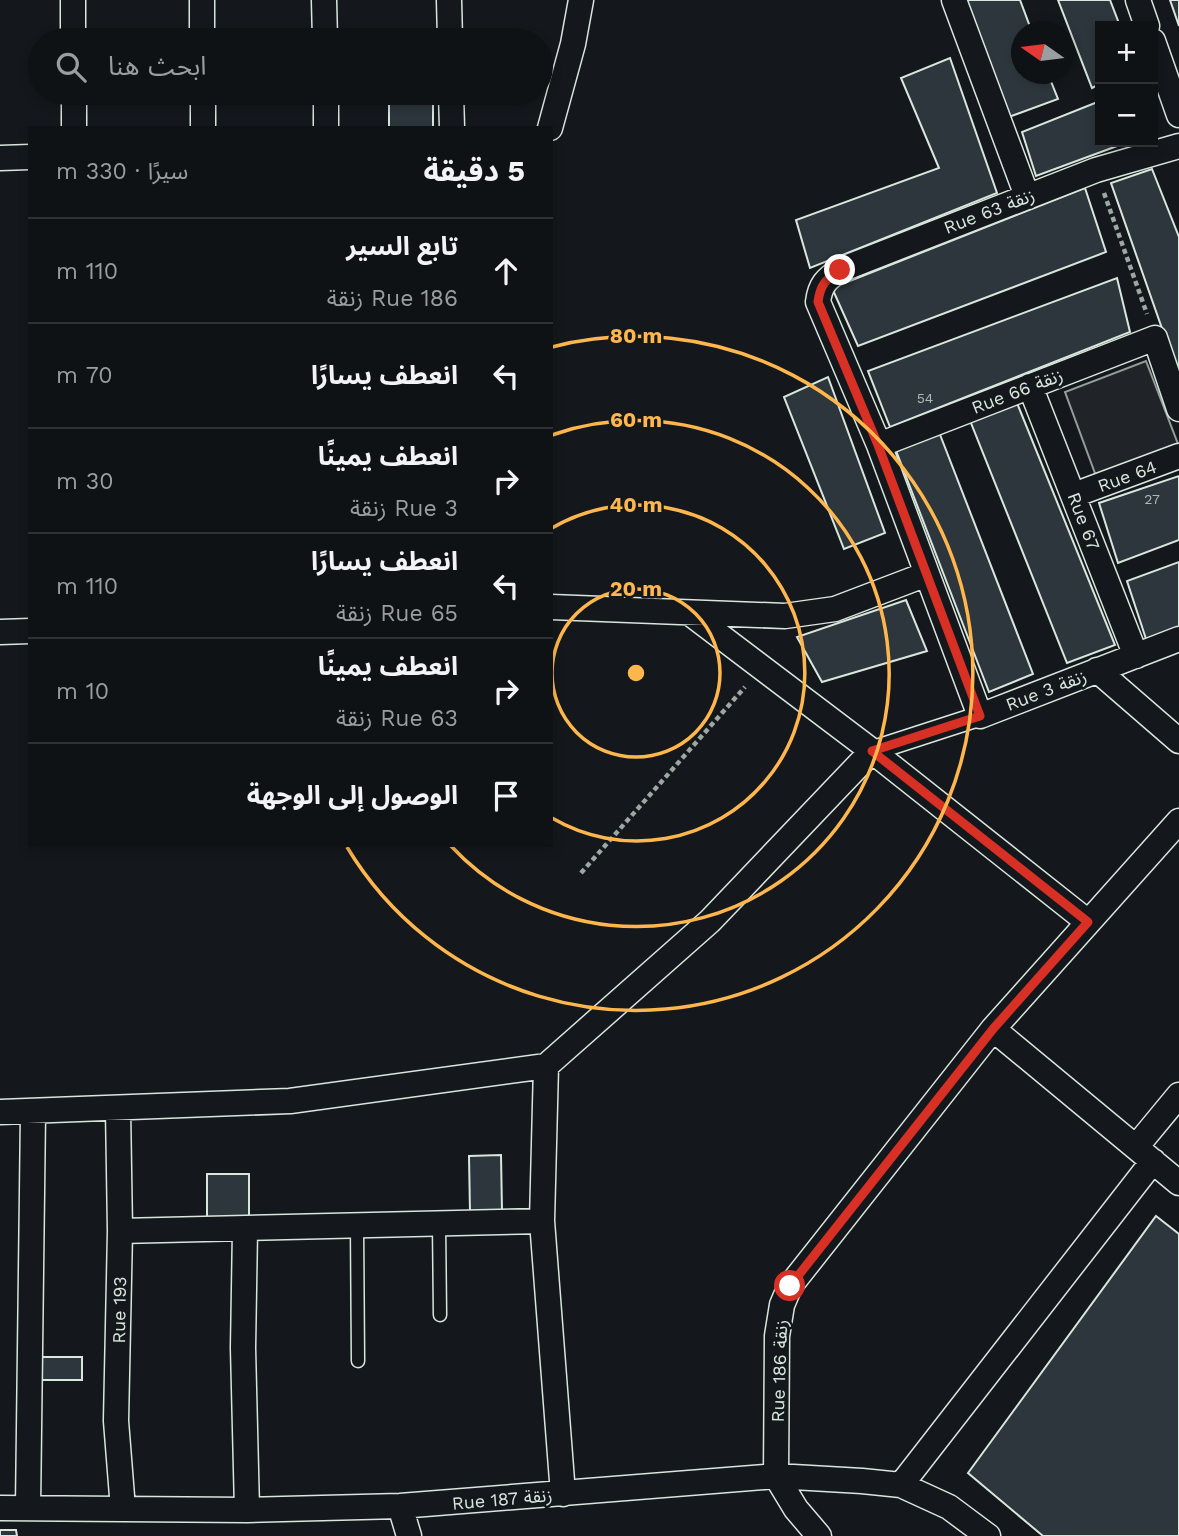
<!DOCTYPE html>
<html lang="ar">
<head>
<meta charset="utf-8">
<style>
	body { margin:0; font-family:"Work Sans","Noto Sans Arabic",sans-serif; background:#1d2022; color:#f1f3f6; direction:rtl }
	.controls { position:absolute; right:21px; top:21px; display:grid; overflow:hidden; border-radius:0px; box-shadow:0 4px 10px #0003 }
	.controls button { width:63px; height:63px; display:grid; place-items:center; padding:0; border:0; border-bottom:2px solid #2f3234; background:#0f1215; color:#f1f3f6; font:35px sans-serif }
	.compass { position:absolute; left:1011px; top:21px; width:63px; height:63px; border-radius:50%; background:#0f1215; box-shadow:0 4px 10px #0003; rotate:284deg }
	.stop { position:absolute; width:21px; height:21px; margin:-16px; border:5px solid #d93025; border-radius:50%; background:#fff }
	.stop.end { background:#d93025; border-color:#fff; box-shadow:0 2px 7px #0008 }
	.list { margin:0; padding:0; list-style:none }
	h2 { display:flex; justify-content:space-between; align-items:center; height:91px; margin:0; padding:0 28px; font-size:30px }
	h2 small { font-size:23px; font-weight:400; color:#9b9ea0 }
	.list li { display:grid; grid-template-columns:46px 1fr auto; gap:21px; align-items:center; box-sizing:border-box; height:105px; padding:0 28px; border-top:2px solid #2f3234 }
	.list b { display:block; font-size:26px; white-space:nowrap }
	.list p { margin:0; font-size:23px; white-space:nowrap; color:#9b9ea0 }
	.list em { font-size:23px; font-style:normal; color:#9b9ea0 }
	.icon { flex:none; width:38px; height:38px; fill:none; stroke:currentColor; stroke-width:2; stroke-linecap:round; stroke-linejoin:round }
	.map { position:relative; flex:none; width:1179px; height:1536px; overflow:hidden; direction:ltr }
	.search { position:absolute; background:#0f1215; box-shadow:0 4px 10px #0003; left:28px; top:28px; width:525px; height:77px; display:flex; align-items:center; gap:18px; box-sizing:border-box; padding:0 24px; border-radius:38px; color:#9b9ea0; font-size:26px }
	.panel { position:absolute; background:#0f1215; box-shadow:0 4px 10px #0003; left:28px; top:126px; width:525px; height:721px; border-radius:0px; direction:rtl }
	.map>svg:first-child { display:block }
	.green { fill:#202428; stroke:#939e99; stroke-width:2 }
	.building { fill:#2c363c; stroke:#d8e6dc; stroke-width:2 }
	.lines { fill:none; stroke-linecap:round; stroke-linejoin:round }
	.service-casing { stroke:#d8e6dc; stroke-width:15 }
	.pedestrian-casing { stroke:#d8e6dc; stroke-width:22 }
	.minor-casing { stroke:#d8e6dc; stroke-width:27 }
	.path { stroke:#9da8a2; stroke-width:4.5; stroke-dasharray:5 3.5; stroke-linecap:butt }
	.service { stroke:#14181c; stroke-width:12 }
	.pedestrian { stroke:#14181c; stroke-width:19 }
	.minor { stroke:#14181c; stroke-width:24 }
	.route { stroke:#d93025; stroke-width:9 }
	.ring { fill:none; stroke:#ffb74d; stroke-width:3.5 }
	.labels { text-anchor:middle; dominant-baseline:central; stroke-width:5; stroke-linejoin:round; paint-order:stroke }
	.number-label { font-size:14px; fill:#adbab4 }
	.street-label { font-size:18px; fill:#d8e6dc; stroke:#14181c }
	.centre { fill:#ffb74d; stroke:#14181c; stroke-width:3.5 }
	.ring-label { font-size:21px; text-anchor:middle; font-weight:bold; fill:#ffb74d; stroke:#14181c; stroke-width:5; stroke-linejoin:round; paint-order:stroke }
</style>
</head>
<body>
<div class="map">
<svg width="1179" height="1536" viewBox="0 0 1179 1536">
	<rect width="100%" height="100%" fill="#14181c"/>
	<path class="green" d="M1146 361 1178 444 1096 476 1065 392Z"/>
	<path class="building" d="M961 0H1020L1032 32H1021V74H1048L1058 99 1006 118Z
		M1058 0H1110L1120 26H1100V84L1092 88Z
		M1170 0H1179V26Z
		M950 58 997 193 810 268 796 220 939 168 901 78Z
		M389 96H433V128H389Z
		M1100 101V142H1128L1036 176 1022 132Z
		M1152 169 1179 237V377L1111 183Z
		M1085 188 1106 252 858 346 832 288Z
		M1117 278 1130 332 890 427 868 371Z
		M828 377 885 533 844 549 784 397Z
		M1015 398 1115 645 1067 663 969 418Z
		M939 432 1033 674 989 692 895 448Z
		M1179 476V540L1118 563 1099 503Z
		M1179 562V629L1147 642 1127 581Z
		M906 600 927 651 822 682 797 637Z
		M501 1155 502 1211 470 1212 469 1156Z
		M207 1174H249V1218L207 1219Z
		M1156 1216 1179 1234V1536H1043L968 1473Z
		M38 1357H82V1380H38Z
		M0 1530H16L17 1536H0Z"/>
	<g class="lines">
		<defs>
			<path id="service" d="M439 1223 440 1315
				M357 1225 358 1361"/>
			<path id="pedestrian" d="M872 751 980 716"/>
			<path id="minor" d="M73 0V40
				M202 0V40
				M324 0 325 40
				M449 0 450 40
				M954 0 1027 196
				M1138 0 1147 26
				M1153 41 1179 115
				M74 93V128
				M203 93V128
				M326 93V128
				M451 93 452 128
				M550 128 573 44 581 0
				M1179 146 1096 170 840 270C826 279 820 285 818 302L879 445 980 716 1179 639
				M0 158 30 157
				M1030 386 1136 656
				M879 445 1155 338 1179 409
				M1074 495 1179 456
				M551 607 785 616 835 609 927 574
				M691 614 872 751 1088 922
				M0 632 30 631
				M1097 670 1179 741
				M993 1029 1179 1183
				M546 1066 542 1221 563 1494
				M118 1109 120 1231 116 1421 123 1509
				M0 1112 290 1101 546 1066 710 921 872 751
				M1136 1147 1179 1095
				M245 1230 243 1348 247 1510
				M120 1231 542 1221
				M901 1485 1153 1161
				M400 1506 409 1536
				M0 1508 247 1510 400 1506 776 1476 862 1481 901 1485 949 1507 988 1536
				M28 1508 33 1113
				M819 1536 796 1509 776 1476 777 1336 782 1305 790 1286 993 1029 1179 821"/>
		</defs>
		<use href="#service" class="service-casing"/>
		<use href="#pedestrian" class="pedestrian-casing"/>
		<use href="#minor" class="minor-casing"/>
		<path class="path" d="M1104 193 1147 314
			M581 873 745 687"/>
		<use href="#service" class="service"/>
		<use href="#pedestrian" class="pedestrian"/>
		<use href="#minor" class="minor"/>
	</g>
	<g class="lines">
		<path class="route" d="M790 1286 993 1029 1088 922 872 751 980 716 878 445 818 302C820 285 826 279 840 270"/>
	</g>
	<g class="ring">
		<circle cx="636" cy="673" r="84"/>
		<path d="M552 528A168 168 0 1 1 552 818"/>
		<path d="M552 435A253 253 0 1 1 451 846"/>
		<path d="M552 347A337 337 0 1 1 347 847"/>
	</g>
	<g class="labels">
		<g class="number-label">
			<text x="925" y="398">54</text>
			<text x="1152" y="499">27</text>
		</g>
		<g class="street-label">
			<text transform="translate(989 211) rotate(-21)">Rue 63 زنقة</text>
			<text transform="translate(1017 391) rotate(-21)">Rue 66 زنقة</text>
			<text transform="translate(1127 476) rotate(-20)">Rue 64</text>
			<text transform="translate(1084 521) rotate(69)">Rue 67</text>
			<text transform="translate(1046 690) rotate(-21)">Rue 3 زنقة</text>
			<text transform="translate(119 1310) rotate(-89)">Rue 193</text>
			<text transform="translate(779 1371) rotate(-88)">Rue 186 زنقة</text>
			<text transform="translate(502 1499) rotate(-5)">Rue 187 زنقة</text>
		</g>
	</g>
	<circle cx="636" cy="673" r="10" class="centre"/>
	<g class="ring-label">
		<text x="636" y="343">80 m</text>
		<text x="636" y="427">60 m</text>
		<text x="636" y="512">40 m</text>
		<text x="636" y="596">20 m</text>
	</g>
</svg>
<div class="controls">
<button>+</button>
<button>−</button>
</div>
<svg class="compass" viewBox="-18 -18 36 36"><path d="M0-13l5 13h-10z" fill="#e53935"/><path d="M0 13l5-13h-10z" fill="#9b9ea0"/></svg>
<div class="stop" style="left:790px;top:1286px"></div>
<div class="stop end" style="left:840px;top:270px"></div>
<div class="search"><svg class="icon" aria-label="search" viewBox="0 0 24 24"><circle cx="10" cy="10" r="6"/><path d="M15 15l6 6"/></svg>ابحث هنا</div>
<section class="panel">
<h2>5 دقيقة<small>سيرًا · 330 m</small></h2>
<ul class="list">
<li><svg class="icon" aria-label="ahead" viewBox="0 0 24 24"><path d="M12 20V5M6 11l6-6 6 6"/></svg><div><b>تابع السير</b><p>Rue 186 زنقة</p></div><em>110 m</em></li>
<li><svg class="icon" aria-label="left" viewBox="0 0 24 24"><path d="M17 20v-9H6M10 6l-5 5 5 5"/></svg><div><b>انعطف يسارًا</b></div><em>70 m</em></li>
<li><svg class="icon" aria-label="right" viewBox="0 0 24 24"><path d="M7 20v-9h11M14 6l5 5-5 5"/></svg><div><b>انعطف يمينًا</b><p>Rue 3 زنقة</p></div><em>30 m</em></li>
<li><svg class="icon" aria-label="left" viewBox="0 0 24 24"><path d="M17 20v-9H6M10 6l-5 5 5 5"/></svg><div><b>انعطف يسارًا</b><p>Rue 65 زنقة</p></div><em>110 m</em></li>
<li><svg class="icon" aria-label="right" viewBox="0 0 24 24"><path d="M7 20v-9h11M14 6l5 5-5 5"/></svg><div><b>انعطف يمينًا</b><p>Rue 63 زنقة</p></div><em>10 m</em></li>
<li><svg class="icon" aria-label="arrive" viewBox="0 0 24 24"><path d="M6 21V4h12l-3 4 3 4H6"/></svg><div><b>الوصول إلى الوجهة</b></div></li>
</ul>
</section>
</div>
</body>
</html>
